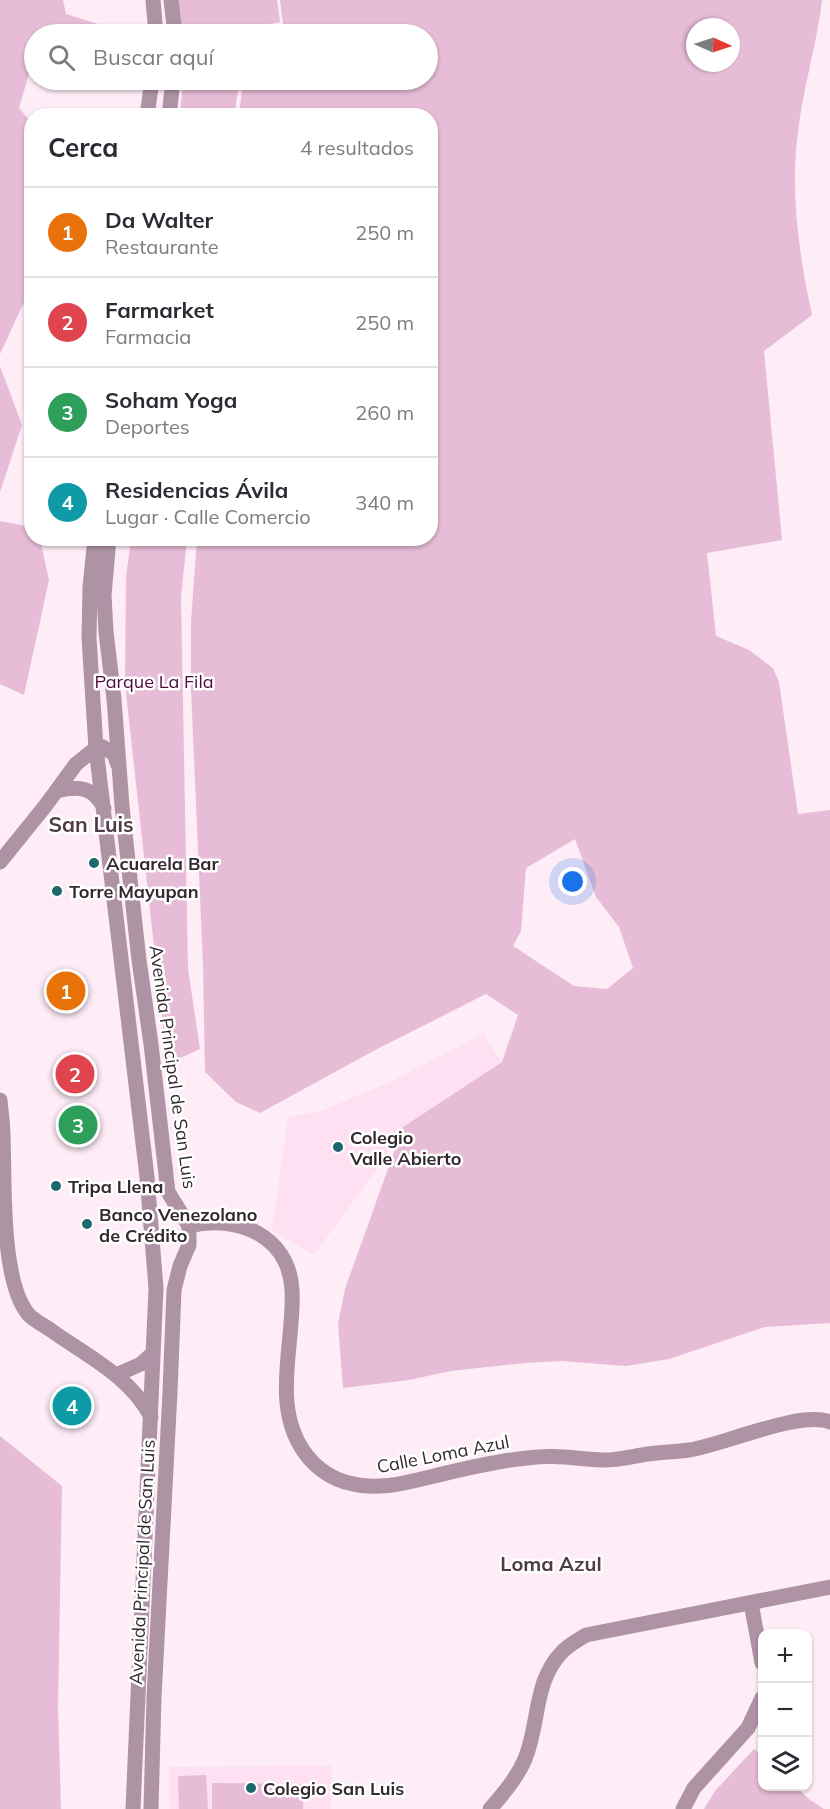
<!DOCTYPE html>
<html lang="es">
<head>
<meta charset="utf-8">
<style>
	body { margin:0; font-family:Mulish,sans-serif; background:#f2f2f3; color:#2b2b33 }
	.controls { position:absolute; right:18px; bottom:18px; display:grid; overflow:hidden; border-radius:12px; box-shadow:0 2px 4px #0004 }
	.controls button { width:54px; height:54px; display:grid; place-items:center; padding:0; border:0; border-bottom:2px solid #e1e1e2; background:#fff; color:#2b2b33; font:30px sans-serif }
	.compass { position:absolute; left:686px; top:18px; width:54px; height:54px; border-radius:50%; background:#fff; box-shadow:0 2px 4px #0004; rotate:93deg }
	.you { position:absolute; left:573px; top:882px; width:21px; height:21px; margin:-15px; border:4px solid #fff; border-radius:50%; background:#1a73e8; box-shadow:0 0 0 9px #1a73e833 }
	.badge { display:grid; place-items:center; width:39px; height:39px; border-radius:50%; background:#1a73e8; color:#fff; font-size:20px; font-weight:700 }
	.pin { position:absolute; translate:-50% -50%; border:3px solid #fff; box-shadow:0 2px 6px #0006 }
	.list { margin:0; padding:0; list-style:none }
	h2 { display:flex; justify-content:space-between; align-items:center; height:78px; margin:0; padding:0 24px; font-size:26px }
	h2 small { font-size:20px; font-weight:400; color:#7c7c81 }
	.list li { display:grid; grid-template-columns:39px 1fr auto; gap:18px; align-items:center; box-sizing:border-box; height:90px; padding:0 24px; border-top:2px solid #e1e1e2 }
	.list b { display:block; font-size:22px; white-space:nowrap }
	.list p { margin:0; font-size:20px; white-space:nowrap; color:#7c7c81 }
	.list em { font-size:20px; font-style:normal; color:#7c7c81 }
	.icon { flex:none; width:33px; height:33px; fill:none; stroke:currentColor; stroke-width:2; stroke-linecap:round; stroke-linejoin:round }
	.map { position:relative; flex:none; width:830px; height:1809px; overflow:hidden }
	.search { position:absolute; background:#fff; box-shadow:0 2px 4px #0004; left:24px; top:24px; width:414px; height:66px; display:flex; align-items:center; gap:15px; box-sizing:border-box; padding:0 21px; border-radius:33px; color:#7c7c81; font-size:22px }
	.panel { position:absolute; background:#fff; box-shadow:0 2px 4px #0004; left:24px; top:108px; width:414px; height:438px; border-radius:24px }
	.map>svg:first-child { display:block }
	.built { fill:#fee0f2 }
	.green { fill:#e6bcd6; fill-rule:evenodd }
	.lines { fill:none; stroke-linecap:round; stroke-linejoin:round }
	.minor { stroke:#ae93a4; stroke-width:15 }
	.poi-dot { fill:#1c686f; stroke:#fff; stroke-width:2 }
	.labels { text-anchor:middle; dominant-baseline:central; stroke-width:5; stroke-linejoin:round; paint-order:stroke }
	.park-label { font-size:18px; fill:#50083e; stroke:#fff }
	.poi-label { font-size:18px; font-weight:bold; fill:#322a2f; stroke:#fff; text-anchor:start }
	.street-label { font-size:18px; fill:#322a2f; stroke:#fff }
	.neighbourhood-label { font-size:20px; font-weight:bold; fill:#4e3c47; stroke:#fff }
	.quarter-label { font-size:21px; font-weight:bold; fill:#4e3c47; stroke:#fff }
</style>
</head>
<body>
<div class="map">
<svg width="830" height="1809" viewBox="0 0 830 1809">
	<rect width="100%" height="100%" fill="#feecf6"/>
	<path class="built" d="M483 1034 502 1062 403 1127 379 1166 314 1255 272 1231 288 1117 321 1111 388 1083Z
		M332 1766 331 1809H170L169 1767Z"/>
	<path class="green" d="M0 0H63L66 14 130 34H34V57L19 108 31 122V287L0 354Z
		M175 0H277L280 22 250 28 249 34H183Z
		M280 0H822C817 45 803 87 798 132 790 193 799 255 812 315L764 351 782 540 707 553 716 636 749 650 773 668 779 682 798 814 830 810V1323L765 1327 669 1359 626 1366 561 1361 525 1363 451 1371 409 1380 343 1388 338 1324 345 1289 403 1127 502 1062 518 1015 486 994 377 1049 260 1113 236 1102 205 1072 203 965 191 689V622L197 539 430 538V116L239 115 243 80H428V34H251L252 29 283 24ZM695 27H731V63H695ZM575 839 596 897 619 927 633 968 607 989 574 986 513 946 521 931 526 868Z
		M183 80H240L234 115H180Z
		M0 366 22 425 0 492Z
		M0 521 31 527 32 538 40 539 49 580 24 695 0 684Z
		M131 539H187L181 597 188 969 200 1049 167 1064 125 684 126 577Z
		M0 1436 62 1486 58 1706 61 1809H0Z
		M754 1749 762 1756V1786L796 1787 809 1799 824 1809H704L715 1791Z
		M206 1775 208 1809H179L178 1776Z
		M212 1783 304 1784 303 1809H212Z"/>
	<g class="lines">
		<path class="minor" d="M153 0 156 34
			M171 0 175 34
			M147 116 152 80
			M169 116 173 80
			M95 538 90 587 89 638 96 748 147 1177 156 1288 133 1809
			M109 538 104 595 106 632 114 699 122 806 139 960 151 1044 168 1192 189 1226V1245L180 1266 174 1290 170 1392 154 1697 151 1809
			M56 791C78 786 93 786 104 808
			M0 862 46 805 76 764 96 748 103 747 114 754 118 765
			M0 1100C1 1112 3 1124 3 1136 5 1180 0 1282 29 1315 35 1321 45 1326 52 1331 87 1356 131 1377 151 1417
			M189 1226C236 1214 289 1235 292 1290 295 1345 269 1409 308 1457 319 1470 332 1479 349 1483 378 1491 405 1483 434 1476 464 1469 496 1461 527 1458 556 1454 576 1459 604 1460 618 1460 634 1456 648 1454 662 1452 676 1452 689 1450 723 1445 800 1410 830 1422
			M116 1375 141 1364 153 1353
			M751 1603 762 1663
			M490 1809C503 1794 517 1778 525 1759 540 1723 533 1681 563 1651 569 1645 578 1640 586 1635L830 1587
			M683 1809 694 1788 748 1728 762 1698"/>
	</g>
	<g class="poi-dot">
		<circle cx="94" cy="863" r="6"/>
		<circle cx="57" cy="891" r="6"/>
		<circle cx="338" cy="1147" r="6"/>
		<circle cx="56" cy="1186" r="6"/>
		<circle cx="87" cy="1224" r="6"/>
		<circle cx="251" cy="1788" r="6"/>
	</g>
	<g class="labels">
		<g class="park-label">
			<text x="154" y="681">Parque La Fila</text>
		</g>
		<g class="poi-label">
			<text x="106" y="863">Acuarela Bar</text>
			<text x="69" y="891">Torre Mayupan</text>
			<text x="350" y="1137">Colegio<tspan x="350" dy="21">Valle Abierto</tspan></text>
			<text x="68" y="1186">Tripa Llena</text>
			<text x="99" y="1214">Banco Venezolano<tspan x="99" dy="21">de Crédito</tspan></text>
			<text x="263" y="1788">Colegio San Luis</text>
		</g>
		<g class="street-label">
			<text transform="translate(173 1067) rotate(82)">Avenida Principal de San Luis</text>
			<text transform="translate(443 1454) rotate(-11)">Calle Loma Azul</text>
			<text transform="translate(142 1562) rotate(-87)">Avenida Principal de San Luis</text>
		</g>
		<g class="neighbourhood-label">
			<text x="551" y="1563">Loma Azul</text>
		</g>
		<g class="quarter-label">
			<text x="91" y="824">San Luis</text>
		</g>
	</g>
</svg>
<div class="controls">
<button>+</button>
<button>−</button>
<button><svg class="icon" aria-label="layers" viewBox="0 0 24 24"><path d="M12 4l9 5-9 5-9-5zM3 14l9 5 9-5"/></svg></button>
</div>
<svg class="compass" viewBox="-18 -18 36 36"><path d="M0-13l5 13h-10z" fill="#e53935"/><path d="M0 13l5-13h-10z" fill="#7c7c81"/></svg>
<div class="you"></div>
<div class="pin badge" style="left:66px;top:991px;background:#e8710a">1</div>
<div class="pin badge" style="left:75px;top:1074px;background:#e0444e">2</div>
<div class="pin badge" style="left:78px;top:1125px;background:#2e9e5b">3</div>
<div class="pin badge" style="left:72px;top:1406px;background:#0f9aa8">4</div>
<div class="search"><svg class="icon" aria-label="search" viewBox="0 0 24 24"><circle cx="10" cy="10" r="6"/><path d="M15 15l6 6"/></svg>Buscar aquí</div>
<section class="panel">
<h2>Cerca<small>4 resultados</small></h2>
<ul class="list">
<li><span class="badge" style="background:#e8710a">1</span><div><b>Da Walter</b><p>Restaurante</p></div><em>250 m</em></li>
<li><span class="badge" style="background:#e0444e">2</span><div><b>Farmarket</b><p>Farmacia</p></div><em>250 m</em></li>
<li><span class="badge" style="background:#2e9e5b">3</span><div><b>Soham Yoga</b><p>Deportes</p></div><em>260 m</em></li>
<li><span class="badge" style="background:#0f9aa8">4</span><div><b>Residencias Ávila</b><p>Lugar · Calle Comercio</p></div><em>340 m</em></li>
</ul>
</section>
</div>
</body>
</html>
